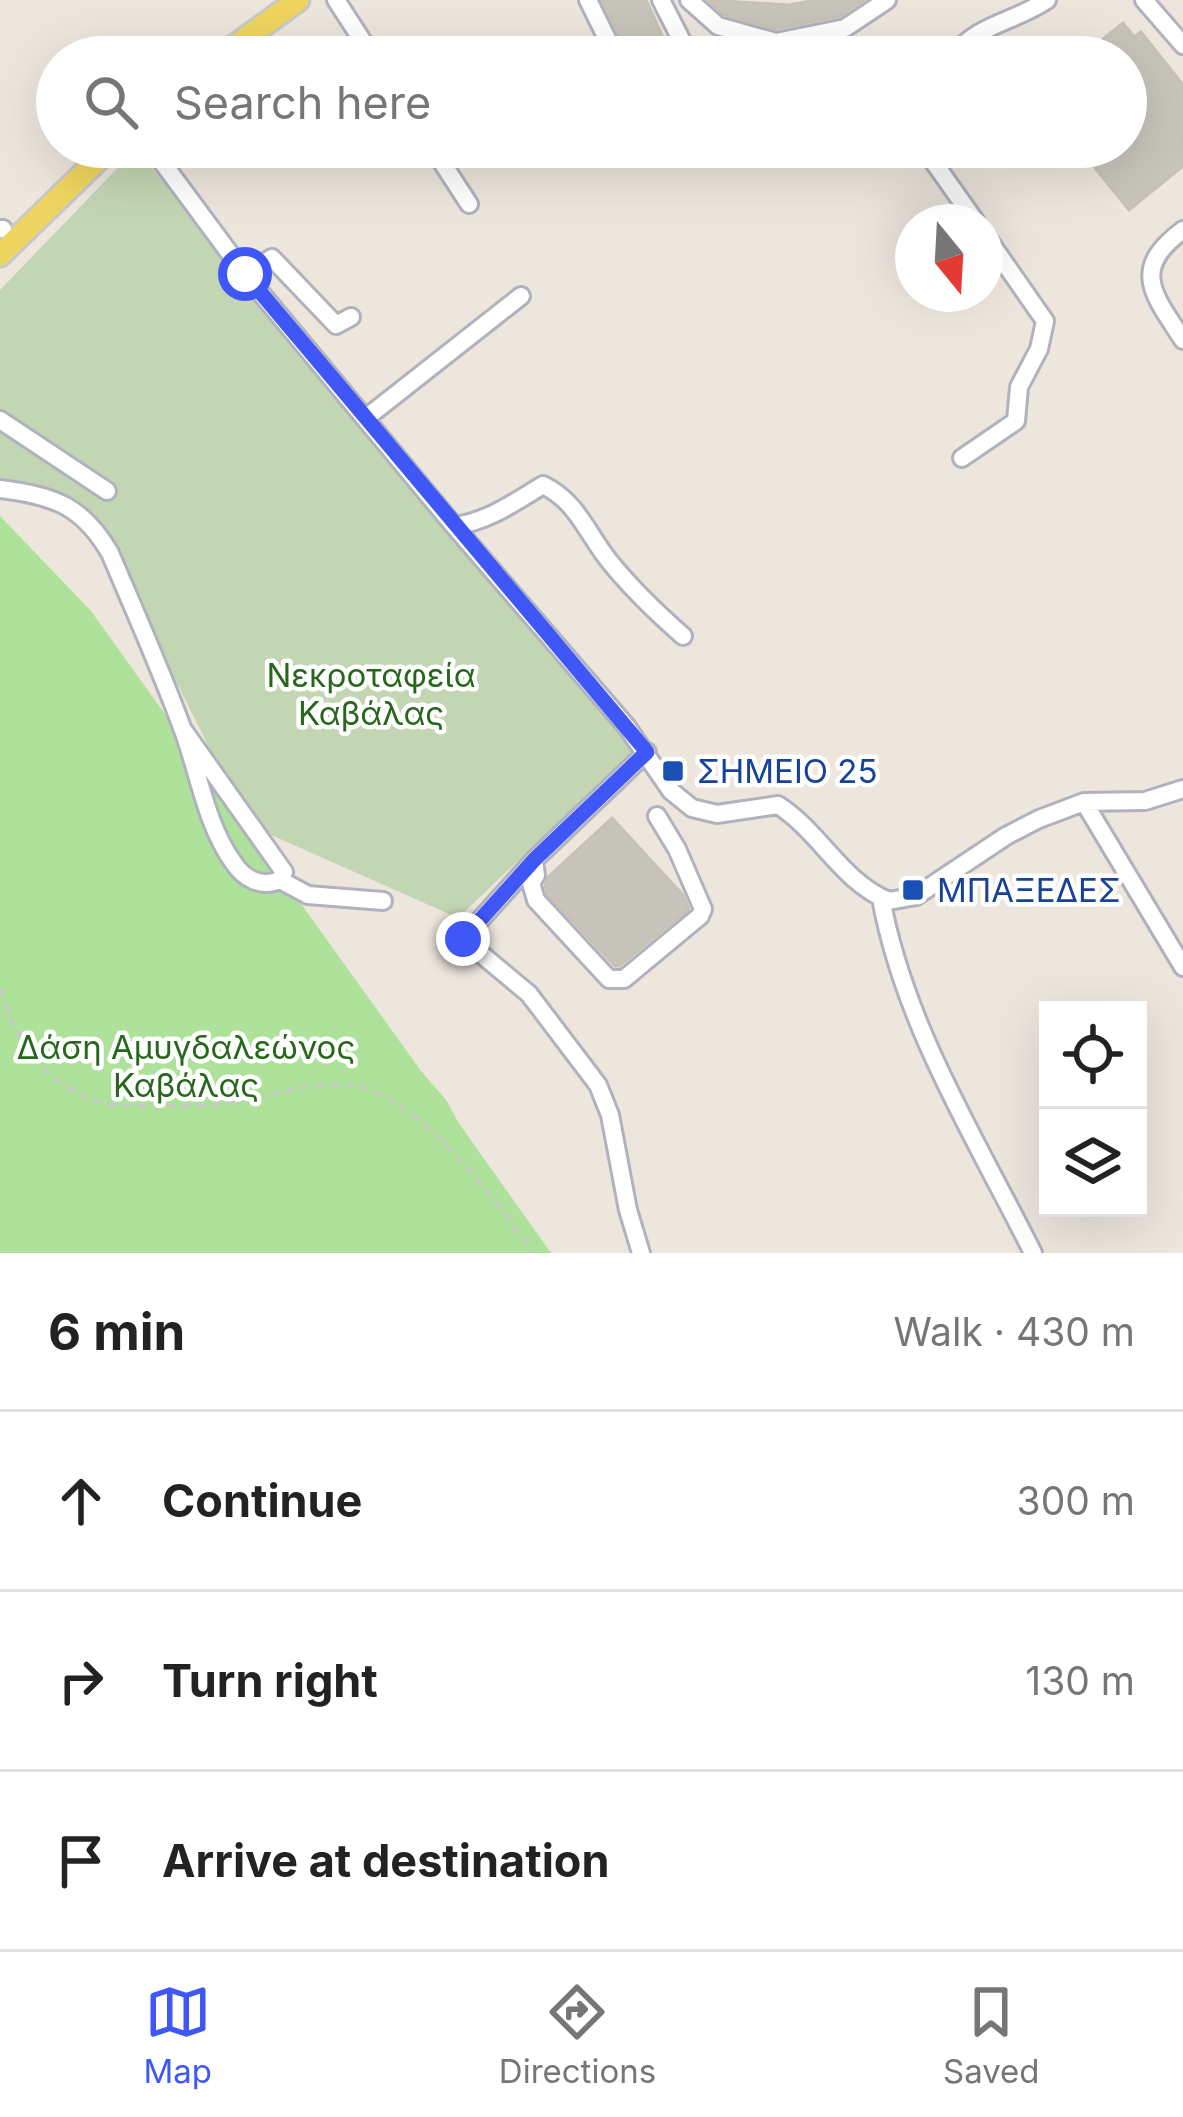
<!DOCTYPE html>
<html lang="en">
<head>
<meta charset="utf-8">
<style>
	body { margin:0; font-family:Inter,sans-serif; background:#f6f6f6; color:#222 }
	.controls { position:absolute; right:36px; bottom:36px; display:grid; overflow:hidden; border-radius:0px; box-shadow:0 12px 48px #0002 }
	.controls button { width:108px; height:108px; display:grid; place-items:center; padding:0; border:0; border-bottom:3px solid #e0e0e0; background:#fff; color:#222; font:60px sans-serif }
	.compass { position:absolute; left:895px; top:204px; width:108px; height:108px; border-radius:50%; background:#fff; box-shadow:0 12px 48px #0002; rotate:162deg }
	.stop { position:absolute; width:36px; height:36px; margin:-27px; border:9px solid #3f57f7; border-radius:50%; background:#fff }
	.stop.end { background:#3f57f7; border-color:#fff; box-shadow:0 3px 12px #0008 }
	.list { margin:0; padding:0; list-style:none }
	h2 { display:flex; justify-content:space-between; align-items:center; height:156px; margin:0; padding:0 48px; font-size:51px }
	h2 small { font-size:39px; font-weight:400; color:#767676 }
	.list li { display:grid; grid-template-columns:78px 1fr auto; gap:36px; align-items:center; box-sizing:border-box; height:180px; padding:0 48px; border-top:3px solid #e0e0e0 }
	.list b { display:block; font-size:45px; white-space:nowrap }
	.list em { font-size:39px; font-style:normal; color:#767676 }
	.icon { flex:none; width:66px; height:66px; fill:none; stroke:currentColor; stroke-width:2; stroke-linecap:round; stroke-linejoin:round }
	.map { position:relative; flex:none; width:1183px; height:1253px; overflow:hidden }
	.search { position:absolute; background:#fff; box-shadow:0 12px 48px #0002; left:36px; right:36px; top:36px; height:132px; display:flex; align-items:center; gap:30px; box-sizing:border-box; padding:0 42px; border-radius:66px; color:#767676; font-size:45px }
	.sheet { height:696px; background:#fff }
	nav { display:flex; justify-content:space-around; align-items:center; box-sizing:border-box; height:168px; border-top:3px solid #e0e0e0; background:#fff; font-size:33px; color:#767676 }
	nav a { display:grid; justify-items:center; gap:6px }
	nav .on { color:#3f57f7 }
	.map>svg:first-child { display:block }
	.green { fill:#aee29a }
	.cemetery { fill:#c3d6b4 }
	.building { fill:#c7c4bb; stroke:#c8c2b6; stroke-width:3 }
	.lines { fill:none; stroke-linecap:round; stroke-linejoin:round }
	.minor-casing { stroke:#b0b2be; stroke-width:22 }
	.major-casing { stroke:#c8c8c8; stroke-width:27 }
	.path { stroke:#c8c8c8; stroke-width:3; stroke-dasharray:9 6; stroke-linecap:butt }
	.minor { stroke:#fff; stroke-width:16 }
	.major { stroke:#efd55f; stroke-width:21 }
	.route { stroke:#3f57f7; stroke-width:15 }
	.transit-dot { fill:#1a4fb4; stroke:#fff; stroke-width:4.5 }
	.labels { text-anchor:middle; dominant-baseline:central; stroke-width:9; stroke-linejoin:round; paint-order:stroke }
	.park-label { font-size:33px; fill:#27671b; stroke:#fff }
	.transit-label { font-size:33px; fill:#164399; stroke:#fff; text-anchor:start }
</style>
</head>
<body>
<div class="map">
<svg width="1183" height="1253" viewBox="0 0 1183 1253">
	<rect width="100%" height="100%" fill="#ece6dd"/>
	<path class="green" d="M0 516 91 611 421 1071 447 1101 458 1122 551 1253H0Z"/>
	<path class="cemetery" d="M136 149 636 748 458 918 262 831 238 805 95 520 0 487V290Z"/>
	<path class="building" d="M602 0H646L672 57H629Z
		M708 0 789 5 816 0H864L840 16 776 29 724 15Z
		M1123 23 1134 37 1141 32 1183 85V166L1129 210 1078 147H1126V57H1080Z
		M612 818 683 895 689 909 619 966H615L547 894 545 885 548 877Z"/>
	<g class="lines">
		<defs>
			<path id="minor" d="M336 0 373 57
				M588 0 616 57
				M661 0 690 57
				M689 0 718 26 776 42 845 28 887 0
				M1144 0 1183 45
				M953 57C976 24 1015 22 1047 0
				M151 147 245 274 454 526 627 727 671 791 692 808 717 814 778 805C820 832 842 882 889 901L916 896 1006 836 1039 819 1084 802 1145 801 1183 789
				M432 147 469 204
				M923 147 976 222
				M0 229H3
				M1183 230C1130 269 1153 294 1183 340
				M245 274 272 258 336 325 351 317
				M366 418 521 296
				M0 420 107 491
				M962 458 1016 421 1019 387 1039 349 1045 321 985 235
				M0 489C54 496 82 505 110 553 135 612 162 672 184 733 199 775 207 826 233 862 244 879 261 888 280 880L284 872 184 731
				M454 526C487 522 515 502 543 485 578 502 587 534 610 562 631 588 658 614 683 636
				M1084 802 1183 967
				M534 860 536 875 531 883 536 900 609 979H624L700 916 703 909 677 849 657 816
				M280 880 308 895 383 901
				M881 898C904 1025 976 1139 1033 1253
				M641 1253 628 1210 610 1115 598 1085 529 994 463 939 534 860 647 752"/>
			<path id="major" d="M220 57 298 0
				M0 255 111 147"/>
		</defs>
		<use href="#minor" class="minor-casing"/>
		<use href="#major" class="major-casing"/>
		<path class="path" d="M0 989C19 1048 49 1091 112 1105 149 1105 188 1108 224 1103 269 1098 318 1077 362 1087 420 1099 501 1205 532 1253"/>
		<use href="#minor" class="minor"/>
		<use href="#major" class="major"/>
	</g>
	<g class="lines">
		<path class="route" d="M245 274 647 752 534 860 463 939"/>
	</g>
	<g class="transit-dot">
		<rect x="661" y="759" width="24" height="24" rx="6"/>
		<rect x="901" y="878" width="24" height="24" rx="6"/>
	</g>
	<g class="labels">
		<g class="park-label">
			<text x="371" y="675">Νεκροταφεία<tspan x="371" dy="38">Καβάλας</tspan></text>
			<text x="186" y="1047">Δάση Αμυγδαλεώνος<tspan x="186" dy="38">Καβάλας</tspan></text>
		</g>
		<g class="transit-label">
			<text x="697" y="771">ΣΗΜΕΙΟ 25</text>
			<text x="937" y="890">ΜΠΑΞΕΔΕΣ</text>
		</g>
	</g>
</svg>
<div class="controls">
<button><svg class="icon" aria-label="locate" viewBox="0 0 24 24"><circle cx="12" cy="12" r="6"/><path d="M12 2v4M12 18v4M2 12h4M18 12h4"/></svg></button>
<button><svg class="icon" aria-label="layers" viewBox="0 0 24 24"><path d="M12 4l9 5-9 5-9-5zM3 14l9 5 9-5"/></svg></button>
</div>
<svg class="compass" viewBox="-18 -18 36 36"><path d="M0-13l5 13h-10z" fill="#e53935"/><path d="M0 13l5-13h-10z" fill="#767676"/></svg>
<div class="stop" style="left:245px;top:274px"></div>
<div class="stop end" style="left:463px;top:939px"></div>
<div class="search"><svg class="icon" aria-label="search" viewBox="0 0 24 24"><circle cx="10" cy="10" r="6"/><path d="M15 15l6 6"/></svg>Search here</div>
</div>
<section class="sheet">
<h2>6 min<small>Walk · 430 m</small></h2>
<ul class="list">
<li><svg class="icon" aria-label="ahead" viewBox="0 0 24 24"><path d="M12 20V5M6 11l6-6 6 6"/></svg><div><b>Continue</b></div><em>300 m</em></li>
<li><svg class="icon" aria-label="right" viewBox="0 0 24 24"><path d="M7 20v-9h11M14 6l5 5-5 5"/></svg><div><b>Turn right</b></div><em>130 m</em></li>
<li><svg class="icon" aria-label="arrive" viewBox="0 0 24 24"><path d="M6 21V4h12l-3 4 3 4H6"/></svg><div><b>Arrive at destination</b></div></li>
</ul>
</section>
<nav>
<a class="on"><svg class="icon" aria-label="map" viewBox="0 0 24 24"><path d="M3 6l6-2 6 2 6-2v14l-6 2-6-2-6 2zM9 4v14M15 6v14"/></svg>Map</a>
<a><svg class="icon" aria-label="directions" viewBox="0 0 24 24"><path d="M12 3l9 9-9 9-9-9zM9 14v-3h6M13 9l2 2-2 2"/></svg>Directions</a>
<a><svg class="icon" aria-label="saved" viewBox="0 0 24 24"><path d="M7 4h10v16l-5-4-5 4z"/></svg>Saved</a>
</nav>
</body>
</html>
